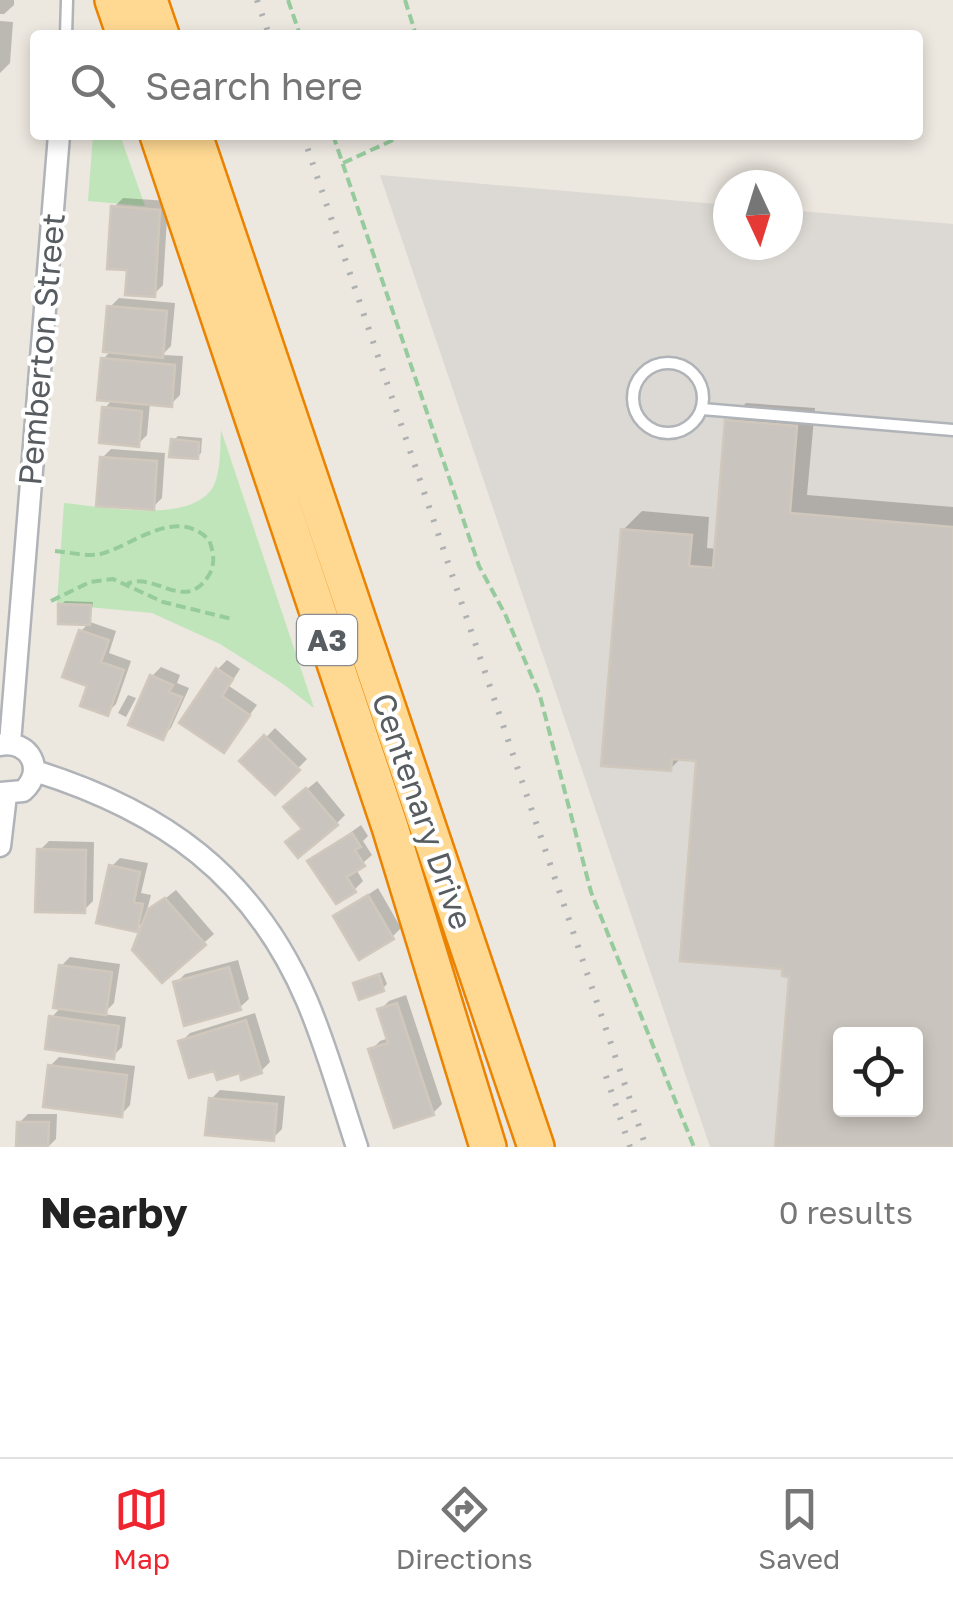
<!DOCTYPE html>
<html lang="en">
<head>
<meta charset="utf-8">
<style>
	body { margin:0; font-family:"Golos Text",sans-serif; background:#f6f6f6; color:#222 }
	.controls { position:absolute; right:30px; bottom:30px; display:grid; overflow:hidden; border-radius:10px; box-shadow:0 5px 15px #0003 }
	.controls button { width:90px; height:90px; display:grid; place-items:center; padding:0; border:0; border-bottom:2px solid #e0e0e0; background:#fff; color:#222; font:50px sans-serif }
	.compass { position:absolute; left:713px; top:170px; width:90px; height:90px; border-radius:50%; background:#fff; box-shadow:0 5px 15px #0003; rotate:176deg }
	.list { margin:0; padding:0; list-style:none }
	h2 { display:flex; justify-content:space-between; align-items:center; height:130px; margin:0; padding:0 40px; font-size:42px }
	h2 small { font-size:32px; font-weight:400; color:#767676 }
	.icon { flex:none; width:55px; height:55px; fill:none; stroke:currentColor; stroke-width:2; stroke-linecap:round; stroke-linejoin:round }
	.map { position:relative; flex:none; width:953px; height:1147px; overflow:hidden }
	.search { position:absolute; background:#fff; box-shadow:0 5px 15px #0003; left:30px; right:30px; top:30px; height:110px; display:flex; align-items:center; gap:25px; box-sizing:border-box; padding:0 35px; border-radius:10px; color:#767676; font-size:38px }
	.sheet { height:310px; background:#fff }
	nav { display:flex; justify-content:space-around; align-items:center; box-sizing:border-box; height:140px; border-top:2px solid #e0e0e0; background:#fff; font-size:28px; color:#767676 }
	nav a { display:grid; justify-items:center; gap:5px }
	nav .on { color:#ee242f }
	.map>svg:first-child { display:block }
	.industrial { fill:#dcd9d4; fill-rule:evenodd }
	.green { fill:#c0e5ba }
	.shadow { fill:#0003; fill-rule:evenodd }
	.building { fill:#cac4be; stroke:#d1c8bd; stroke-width:2.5; fill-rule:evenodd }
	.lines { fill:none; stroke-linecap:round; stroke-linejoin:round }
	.service-casing { stroke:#b0b4b8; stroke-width:15 }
	.minor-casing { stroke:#b0b4b8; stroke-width:25 }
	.trunk-casing { stroke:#eb8200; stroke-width:40 }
	.path { stroke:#96cb9d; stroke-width:4; stroke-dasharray:10 5; stroke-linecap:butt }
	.service { stroke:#fff; stroke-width:10 }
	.minor { stroke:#fff; stroke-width:20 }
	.trunk { stroke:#ffd992; stroke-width:35 }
	.rail { stroke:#afb0b1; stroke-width:6; stroke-dasharray:2.5 12; stroke-linecap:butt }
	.labels { text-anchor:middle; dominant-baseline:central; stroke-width:8; stroke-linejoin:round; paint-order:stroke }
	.shield { fill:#fff; stroke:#8a8e90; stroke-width:2.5 }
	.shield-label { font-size:30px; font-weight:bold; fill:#585d61 }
	.street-label { font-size:32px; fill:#585d61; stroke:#fff }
</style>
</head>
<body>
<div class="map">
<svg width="953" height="1147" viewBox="0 0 953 1147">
	<rect width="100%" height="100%" fill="#ece7df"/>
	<path class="industrial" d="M380 175 728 205V245H788V210L953 224V1147H710ZM840 1034H916V1110H840Z"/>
	<path class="green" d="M93 135H120L145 206 88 201Z
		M221 430 314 708 283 684 220 644 152 613 57 604 64 503C101 506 194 526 214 485 221 470 220 448 221 430Z"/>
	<path class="shadow" d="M0 0H14V5L4 14H0Z
		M0 21 13 22 10 63 0 73Z
		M123 198 168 201 163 285 154 294 114 207Z
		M119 298 175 303 171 346 162 355 183 356 180 395 171 404 150 403 147 435 138 444 104 409 113 399 103 359 112 350 110 307Z
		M746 403 815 408 807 495 953 507V1147H778L792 975 699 759 681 758 670 769 623 530 642 511 709 517 707 548 717 549 728 421ZM840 1034H916V1110H840Z
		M178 436 202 438 201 453 197 457 174 440Z
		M111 449 165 453 162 498 153 507 102 458Z
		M65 601 93 602 90 622 116 631 109 653 131 661 116 704 107 713 90 684 81 631 89 623 61 605Z
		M227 660 240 669 229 686 257 705 224 750 218 669Z
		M161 667 180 675 177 683 189 688 171 728 162 737 152 676Z
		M128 695 136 698 126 717 118 713Z
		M275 728 307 759 275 792 243 761Z
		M317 781 345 815 336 824 304 828 295 799Z
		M361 825 368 836 363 841 372 855 356 869 363 881 354 890 311 861Z
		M49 841 94 842 93 901 84 910 40 850Z
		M120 858 148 863 141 893 151 895 146 914 176 890 214 934 162 979 147 918 136 929 111 867Z
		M378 888 401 928 392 937 336 916Z
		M70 957 120 964 114 1003 103 1014 126 1017 122 1047 113 1056 52 1017 62 1006 61 966Z
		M238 960 249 999 239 1008 176 983 185 974Z
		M382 972 387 984 383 988 356 984Z
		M406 995 442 1104 433 1113 371 1050 380 1041 389 1038 380 1010 389 1001Z
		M255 1013 270 1062 261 1071 216 1068 181 1042 190 1033Z
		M59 1057 135 1066 130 1105 121 1115 50 1066Z
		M220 1090 285 1096 282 1129 273 1138 211 1099Z
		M28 1114H57L56 1139 48 1147 19 1123Z"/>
	<path class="building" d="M111 206 160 210 155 297 125 295 127 270 107 269Z
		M107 306 167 311 163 358 103 352Z
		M101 358 175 365 172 407 97 400Z
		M102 407 142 411 139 447 99 443Z
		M725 420 797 426 790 513 953 527V1147H775L789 977 782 976V969L680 961 696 761 672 759 671 771 601 766 621 529 692 535 689 566 713 568ZM840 1034H916V1110H840Z
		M171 439 199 442 198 459 169 457Z
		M100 457 157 461 154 510 96 506Z
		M58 604 91 605 90 625 58 624Z
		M79 630 109 640 101 662 124 670 108 716 80 706 87 686 62 677Z
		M216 668 233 679 222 696 250 715 224 753 179 723Z
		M150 675 173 685 169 692 182 697 163 740 128 725Z
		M264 735 300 770 275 795 239 761Z
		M306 788 338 825 298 858 285 842 302 829 283 807Z
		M352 833 361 847 355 850 365 866 347 877 356 892 336 904 307 861Z
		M37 849 86 850 85 913 35 912Z
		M109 865 140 872 134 902 143 904 137 932 96 923Z
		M368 895 394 939 359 960 333 916Z
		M165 898 206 945 162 983 132 950 148 909Z
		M59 965 112 972 106 1015 53 1008Z
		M229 967 241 1010 184 1026 173 982Z
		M379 974 384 991 359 1000 353 983Z
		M397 1003 434 1115 394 1128 368 1049 388 1043 377 1009Z
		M49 1016 119 1026 114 1059 45 1049Z
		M246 1020 262 1073 241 1080 240 1073 217 1080 214 1071 189 1078 178 1041Z
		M48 1065 127 1075 122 1117 43 1107Z
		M209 1098 277 1104 274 1141 205 1135Z
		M17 1122H49L48 1147H16Z"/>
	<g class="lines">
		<defs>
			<path id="service" d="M66 35 67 0
				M633 398a35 35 0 1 1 70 0a35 35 0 1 1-70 0Z
				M702 409 953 430"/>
			<path id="minor" d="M10 743 59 135
				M0 745C30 739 46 771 23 791L0 793
				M35 771C163 811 253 875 307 1001 327 1048 341 1099 357 1147
				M0 846 6 795"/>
			<path id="trunk" d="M113 0 125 35
				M149 0 161 35
				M158 135 390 827 488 1147
				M194 135 536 1147"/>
		</defs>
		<use href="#service" class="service-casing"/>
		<use href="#minor" class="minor-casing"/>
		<use href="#trunk" class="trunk-casing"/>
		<path class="path" d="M288 0 300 35
			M405 0 416 35
			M333 135 479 566 505 614 540 696 591 892 694 1147
			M343 163 404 135
			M55 551C69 552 91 558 104 553 138 542 177 507 209 540 214 553 216 566 207 578 184 612 154 571 127 584
			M51 601 90 582 113 579 163 602 232 619"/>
		<use href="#service" class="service"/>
		<use href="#minor" class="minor"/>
		<use href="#trunk" class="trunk"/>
		<path class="rail" d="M257 0 269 35
			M303 135 646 1147
			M606 1076 630 1147"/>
	</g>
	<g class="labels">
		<rect class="shield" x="297" y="615" width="60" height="50" rx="8"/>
		<g class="shield-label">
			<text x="327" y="640">A3</text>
		</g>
		<g class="street-label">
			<text transform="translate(41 349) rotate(-85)">Pemberton Street</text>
			<text transform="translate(423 811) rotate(71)">Centenary Drive</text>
		</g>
	</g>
</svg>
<div class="controls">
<button><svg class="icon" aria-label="locate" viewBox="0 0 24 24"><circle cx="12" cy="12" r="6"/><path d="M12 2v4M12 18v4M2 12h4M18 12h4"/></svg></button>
</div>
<svg class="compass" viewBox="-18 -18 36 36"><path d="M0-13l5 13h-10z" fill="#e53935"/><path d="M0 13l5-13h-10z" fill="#767676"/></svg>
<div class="search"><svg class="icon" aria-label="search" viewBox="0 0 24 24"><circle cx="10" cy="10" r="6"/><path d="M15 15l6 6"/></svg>Search here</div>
</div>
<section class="sheet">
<h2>Nearby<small>0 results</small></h2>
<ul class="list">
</ul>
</section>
<nav>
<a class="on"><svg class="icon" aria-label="map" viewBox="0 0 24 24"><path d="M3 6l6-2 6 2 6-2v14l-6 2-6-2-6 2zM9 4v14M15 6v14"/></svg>Map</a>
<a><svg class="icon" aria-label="directions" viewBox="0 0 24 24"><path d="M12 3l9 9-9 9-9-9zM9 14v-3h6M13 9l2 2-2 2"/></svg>Directions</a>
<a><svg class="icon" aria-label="saved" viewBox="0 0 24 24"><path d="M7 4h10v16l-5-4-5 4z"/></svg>Saved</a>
</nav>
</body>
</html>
